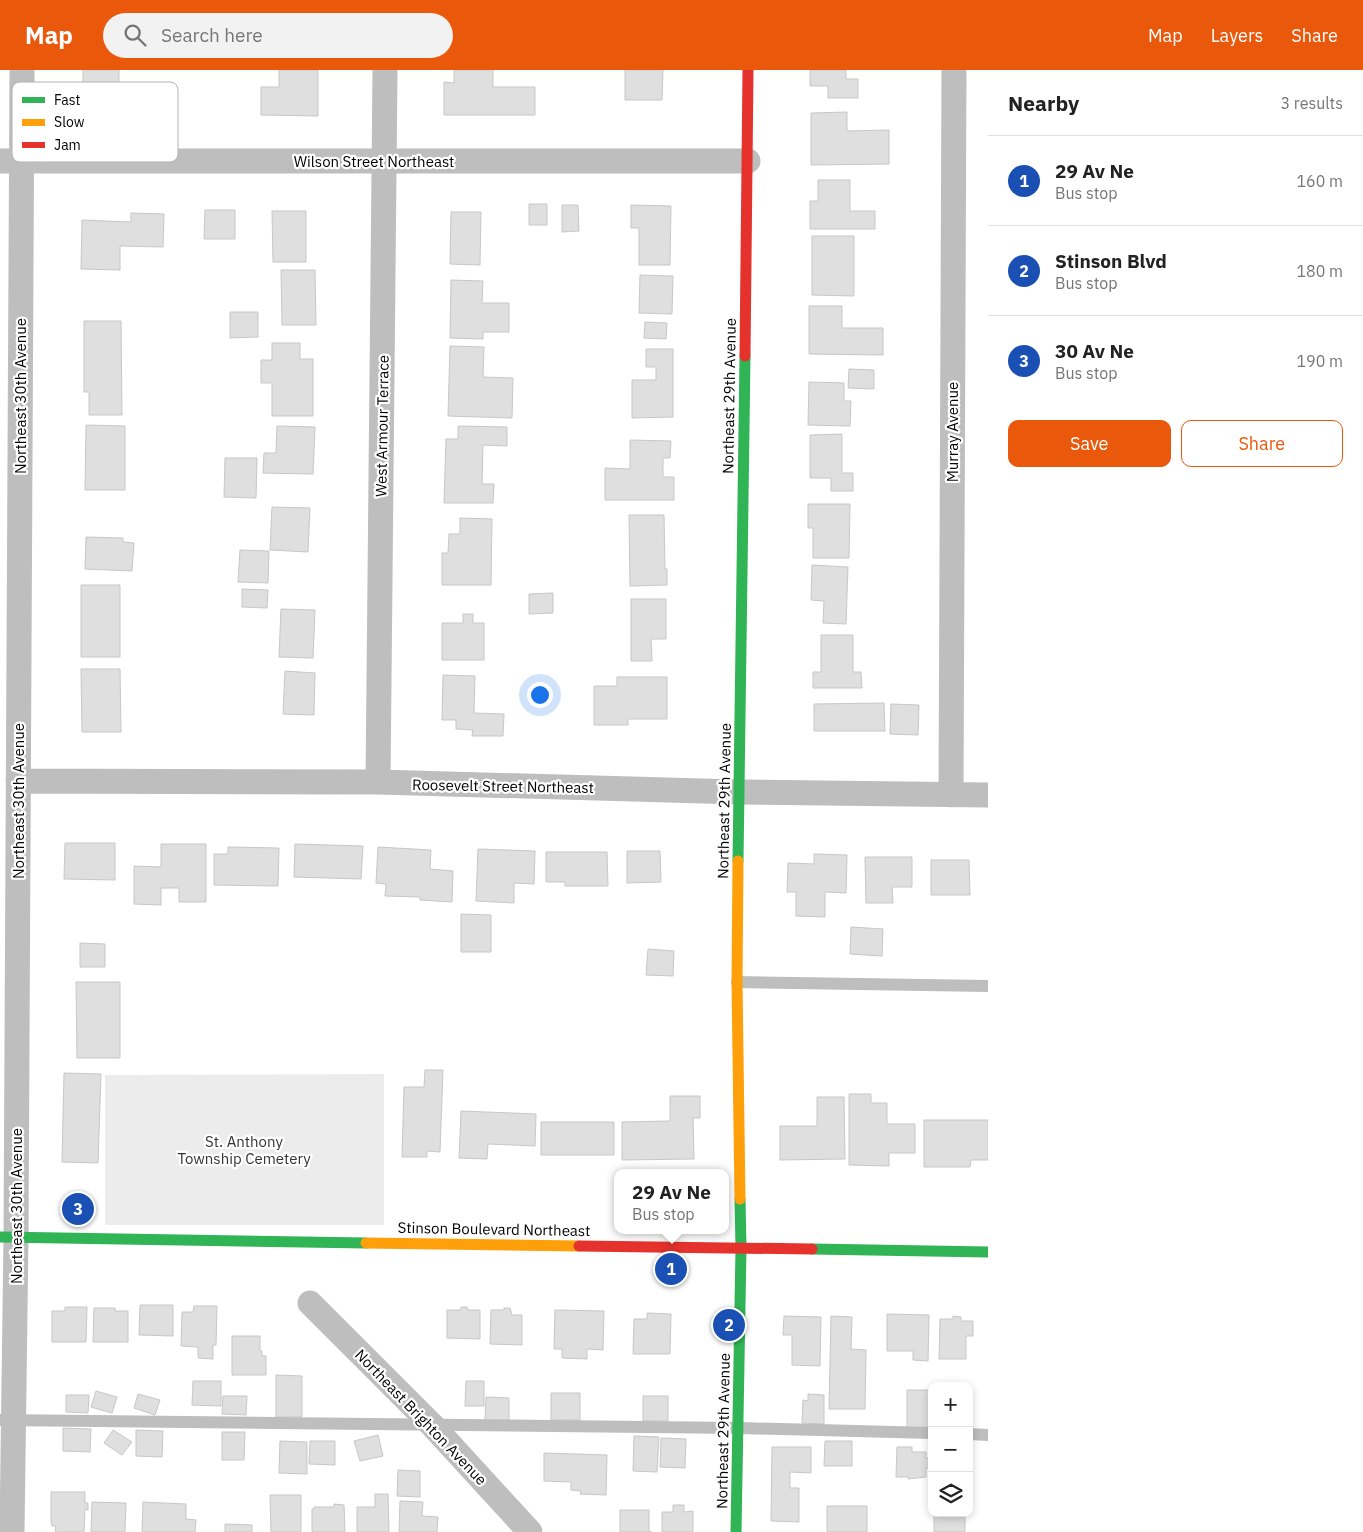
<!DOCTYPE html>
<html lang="en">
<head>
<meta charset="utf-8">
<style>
	body { margin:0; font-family:"IBM Plex Sans",sans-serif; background:#f2f2f2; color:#222 }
	.controls { position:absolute; right:15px; bottom:15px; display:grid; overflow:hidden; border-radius:10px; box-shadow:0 2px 8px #0003 }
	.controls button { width:45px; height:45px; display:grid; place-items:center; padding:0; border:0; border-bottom:1px solid #e0e0e0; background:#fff; color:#222; font:25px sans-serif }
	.you { position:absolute; left:539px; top:624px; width:18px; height:18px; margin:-12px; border:4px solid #fff; border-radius:50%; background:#1a73e8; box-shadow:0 0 0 8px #1a73e833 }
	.badge { display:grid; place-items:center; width:32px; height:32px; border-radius:50%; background:#ea580c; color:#fff; font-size:16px; font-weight:700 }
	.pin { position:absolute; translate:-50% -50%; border:2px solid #fff; box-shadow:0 1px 5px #0006 }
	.popup { position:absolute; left:614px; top:1099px; width:115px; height:65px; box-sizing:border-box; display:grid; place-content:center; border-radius:10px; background:#fff; filter:drop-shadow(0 1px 4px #0005); font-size:16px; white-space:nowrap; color:#767676 }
	.popup b { font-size:19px; color:#222 }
	.popup::after { content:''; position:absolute; left:50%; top:100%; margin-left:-10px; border:10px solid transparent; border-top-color:#fff }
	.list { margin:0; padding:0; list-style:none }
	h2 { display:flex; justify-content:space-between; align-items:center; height:65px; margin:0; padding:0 20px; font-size:21px }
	h2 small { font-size:16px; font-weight:400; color:#767676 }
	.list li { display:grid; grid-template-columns:32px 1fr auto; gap:15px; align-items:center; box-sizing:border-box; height:90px; padding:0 20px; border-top:1px solid #e0e0e0 }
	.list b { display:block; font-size:19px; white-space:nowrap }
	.list p { margin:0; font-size:16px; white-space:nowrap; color:#767676 }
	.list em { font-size:16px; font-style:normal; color:#767676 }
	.actions { display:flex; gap:10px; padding:15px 20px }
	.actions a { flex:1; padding:11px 0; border:1px solid #ea580c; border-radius:10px; text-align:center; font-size:18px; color:#ea580c }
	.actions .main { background:#ea580c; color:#fff }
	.icon { flex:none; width:28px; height:28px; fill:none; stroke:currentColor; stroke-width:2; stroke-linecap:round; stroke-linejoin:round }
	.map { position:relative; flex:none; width:988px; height:1462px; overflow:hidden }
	header { display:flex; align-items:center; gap:30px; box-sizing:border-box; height:70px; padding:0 25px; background:#ea580c; color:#fff }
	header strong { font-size:24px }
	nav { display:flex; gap:28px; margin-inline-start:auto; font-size:18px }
	.search { width:350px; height:45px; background:#f2f2f2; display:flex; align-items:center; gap:12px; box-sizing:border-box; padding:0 18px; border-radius:28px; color:#767676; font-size:19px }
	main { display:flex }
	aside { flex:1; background:#fff }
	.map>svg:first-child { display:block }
	.green { fill:#ececec }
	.building { fill:#dfdfdf; stroke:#c7c7c7 }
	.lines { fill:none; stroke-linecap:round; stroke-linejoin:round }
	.lane { stroke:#bebebe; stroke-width:12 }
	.street { stroke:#bebebe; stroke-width:25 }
	.fast { stroke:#30b455; stroke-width:11 }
	.slow { stroke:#ff9f0a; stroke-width:11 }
	.jam { stroke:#e5322d; stroke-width:11 }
	.labels { text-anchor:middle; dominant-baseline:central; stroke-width:4.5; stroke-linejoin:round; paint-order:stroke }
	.street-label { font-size:15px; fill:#000; stroke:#fff }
	.park-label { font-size:15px; fill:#333; stroke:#fff }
	.key { fill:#fff; stroke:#b2b2b2; stroke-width:1 }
	.key-label { font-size:14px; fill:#000 }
</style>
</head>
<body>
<header>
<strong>Map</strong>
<div class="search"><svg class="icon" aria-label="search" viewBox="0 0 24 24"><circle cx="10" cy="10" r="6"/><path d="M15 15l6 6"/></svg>Search here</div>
<nav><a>Map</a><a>Layers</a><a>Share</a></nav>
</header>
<main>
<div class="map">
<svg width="988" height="1462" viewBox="0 0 988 1462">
	<rect width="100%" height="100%" fill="#fff"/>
	<path class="green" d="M384 1004V1155H105V1005Z"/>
	<path class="building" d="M83 0H119V13H147V42H83Z
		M279 0H318V46L261 45V17H279Z
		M454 0H493V17H535V45H444V12L454 13Z
		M625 0H663L662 30H625Z
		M810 0H846V9H858V28H828V16H810Z
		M847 42V61L889 60V94L811 95V43Z
		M818 110H850V141H875V159H810V131H818Z
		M529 134H547V155H529Z
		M562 135H578L579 161 562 162Z
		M631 135 671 136 670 195H639V158H631Z
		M205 140H235V169H204Z
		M272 141H306V192H273Z
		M451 142H481L480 195 450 194Z
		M131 143 164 144 163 177 120 176V200L81 199 82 150 131 152Z
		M812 166H854V226L812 225Z
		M281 200H315L316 255H282Z
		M640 205 673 206 672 244 639 243Z
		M451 210 483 211 482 233H509V262H483V269L450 268Z
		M809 236H842V258H883V285L809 284Z
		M230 242H258V267L230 268Z
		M84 251H121L122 345H89V322H84Z
		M645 252 667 253 666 269 644 268Z
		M272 273H300V289H313V346H272V313H261V290H272Z
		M450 276 484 277 483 307 513 308 512 348 448 346Z
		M646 279H673V347L632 348V310H656V297H646Z
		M849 299 874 300V319L848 318Z
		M809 312 844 313V331H851L850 356 808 355Z
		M86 355 125 356V420H85Z
		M277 356 315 357 313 404 263 403 264 383H276Z
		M458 356 507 357V376L483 375 482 414H494L493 433H444L446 369H458Z
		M842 364V403H853V421H831V408H810V365Z
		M630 370 671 371 670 388H663V407H674V430H605V398L630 399Z
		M225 388H257L256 428 224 427Z
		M808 434H850L849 488H813V458H808Z
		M272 437 310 438 308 482 270 480Z
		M629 445H664L665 499H667V515L630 516Z
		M460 448 492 449 491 515H442V483H448L449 464H460Z
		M86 467 123 468V472L134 473 132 501 85 499Z
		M240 480 269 481 268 513 238 512Z
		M812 495 848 497 846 554 823 553 824 531 811 530Z
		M81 515H120V587H81Z
		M242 519 268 520 267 538 242 537Z
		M553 523V543L529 544V524Z
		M631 529H666V569H651L652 591H631Z
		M281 539 315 540 313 588 279 587Z
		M463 544H473V553H484V590H442V553H463Z
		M821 565H853V602H861L862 618H813V602H821Z
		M81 599H120L121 662H82Z
		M285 601 315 603 314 645 283 644Z
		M443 605 475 606 474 643 504 644 503 666H472L473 660 456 659V650H442Z
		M617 607H667V649H628V655H594V616H617Z
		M884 633 885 661H814V634Z
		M891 634 919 635 918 665 890 664Z
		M65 773H115V810L64 809Z
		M161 774H206V832H179V818H161V835L134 834V796L161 797Z
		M295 774 363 776 361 809 294 807Z
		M228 777 279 778 278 816 214 815V784H228Z
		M378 777 431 780 430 799 453 801 452 832 420 830V827L385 826 386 814 376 813Z
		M478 779 535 781 534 814 514 813V833L476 831Z
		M627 781H660L661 812 627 813Z
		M546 782H607L608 816H565V812H546Z
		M814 784 847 785 846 823 825 822V847L796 846V822H787L788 793 814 794Z
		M865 787H912V817H892L893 833H866Z
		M931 790H969L970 825H931Z
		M461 844 491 845V882H461Z
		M851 857 883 859 882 886 850 884Z
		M80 873 105 874V897H80Z
		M648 879 674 881 673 906 646 905Z
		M76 912H120V988H77Z
		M425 1000H443L440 1082 427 1081V1087H402L404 1017H424Z
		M64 1003 101 1004 98 1093 62 1092Z
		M849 1024H871V1033H887V1054H915V1083H889V1096L849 1095Z
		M670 1026H700V1048H693L694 1089 622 1090V1052L670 1051Z
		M817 1027H844L845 1089 780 1090V1056H817Z
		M461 1041 536 1044 535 1076 488 1074 487 1089 459 1088Z
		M924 1050H988V1090H971L970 1097H924Z
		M541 1052H614V1085H541Z
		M140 1235H173V1266L139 1265Z
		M194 1236H217L216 1275H213V1289L198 1288V1277L181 1276 182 1242H193Z
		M65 1237H87L86 1272H52V1241H65Z
		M461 1237H467L468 1240H480V1269L447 1268V1240H461Z
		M94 1238H115V1241H128V1272H93Z
		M504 1238H510L512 1245H522V1275L490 1274 491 1240H504Z
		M555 1240 604 1241 603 1280 587 1279V1289L562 1288V1279H554Z
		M647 1243 671 1244 670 1284H633L634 1249H647Z
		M887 1244 929 1245 928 1291 913 1290V1281H887Z
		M784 1246 821 1247 820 1296 792 1295V1265H783Z
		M831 1246 852 1247 851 1279 866 1280 865 1339H829Z
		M953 1246 961 1247V1251H973V1266H966V1289H939L940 1249H953Z
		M232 1266H260V1281H262V1286H266V1305H232Z
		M276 1305 302 1306V1347H276Z
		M193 1311H221V1336L192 1335Z
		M466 1311H484V1336H465Z
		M907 1320H932V1358H907Z
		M96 1321 117 1327 112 1343 91 1337Z
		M551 1323H580V1350H551Z
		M138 1324 160 1330 155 1345 134 1338Z
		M808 1324 824 1325V1354L802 1353 803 1330 808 1331Z
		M66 1325H89L88 1343 66 1342Z
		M223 1326H247L246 1345 222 1344Z
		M643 1326H668V1351H643Z
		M486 1327 509 1328V1351L485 1350Z
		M63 1358 91 1359 90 1382 63 1381Z
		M113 1360 132 1372 122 1385 104 1373Z
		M136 1360 163 1361 162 1387 136 1386Z
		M222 1362H245L244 1390H222Z
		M378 1365 383 1386 360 1391 354 1371Z
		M634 1366 659 1367 657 1402 633 1401Z
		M661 1368 686 1369 685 1398 660 1397Z
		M280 1371 307 1372V1404L279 1403Z
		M310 1371H335V1395L309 1394Z
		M825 1371H852V1396H824Z
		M772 1377H811V1403L790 1402V1418H799V1452L771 1451Z
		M897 1377H912V1382H926V1388H931L930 1398H926V1407L908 1409V1407H896Z
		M544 1383 607 1385 606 1425 580 1424 581 1421 571 1420V1412L544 1411Z
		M398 1400 420 1401V1427L397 1426Z
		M51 1422H85V1433H88V1440L85 1439 84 1462H55L56 1456H52L51 1451Z
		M375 1424H388L389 1462H357V1437H375Z
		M270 1425H301V1462H271Z
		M400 1431 423 1432 422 1446 438 1447 437 1462H399Z
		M92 1432 126 1433 125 1462H91Z
		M143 1432 186 1434V1449L196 1450 195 1462H142Z
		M334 1434 344 1435 345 1462H312V1439H314V1437H334Z
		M673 1435H684V1442L693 1441V1462H662V1442H673Z
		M827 1436H867V1462H827Z
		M620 1440H649V1461L652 1462H620Z
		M934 1443H965V1462H934Z
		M225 1454 252 1455V1462H225Z"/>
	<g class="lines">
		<path class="lane" d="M737 912 988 916
			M0 1350 739 1358 932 1363
			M969 1364 988 1365"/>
		<path class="street" d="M0 91H748
			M18 711 378 712 738 722 988 725
			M378 712 385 0
			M951 725 954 0
			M310 1233 432 1355 530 1462
			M12 1462 16 1167 22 0"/>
		<path class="fast" d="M738 791 745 286
			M0 1167 366 1173
			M812 1179 988 1182
			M736 1462 741 1178 740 1129"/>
		<path class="slow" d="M738 791 737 912 740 1129
			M366 1173 579 1176"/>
		<path class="jam" d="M745 286 748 0
			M579 1176 812 1179"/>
	</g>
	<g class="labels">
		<g class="street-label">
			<text x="374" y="91">Wilson Street Northeast</text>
			<text transform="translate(20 326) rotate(-90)">Northeast 30th Avenue</text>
			<text transform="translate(729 326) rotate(-89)">Northeast 29th Avenue</text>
			<text transform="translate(382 356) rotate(-89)">West Armour Terrace</text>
			<text transform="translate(952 362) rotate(-90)">Murray Avenue</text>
			<text transform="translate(503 716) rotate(1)">Roosevelt Street Northeast</text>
			<text transform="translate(18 731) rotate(-90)">Northeast 30th Avenue</text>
			<text transform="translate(724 731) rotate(-89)">Northeast 29th Avenue</text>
			<text transform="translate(16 1136) rotate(-90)">Northeast 30th Avenue</text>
			<text transform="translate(494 1159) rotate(1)">Stinson Boulevard Northeast</text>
			<text transform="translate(421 1347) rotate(46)">Northeast Brighton Avenue</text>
			<text transform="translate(723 1361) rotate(-89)">Northeast 29th Avenue</text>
		</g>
		<g class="park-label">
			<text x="244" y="1071">St. Anthony<tspan x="244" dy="17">Township Cemetery</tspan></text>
		</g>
	</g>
	<rect x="12" y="12" width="166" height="80" rx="8" class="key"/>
	<rect x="22" y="27" width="23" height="6" fill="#30b455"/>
	<rect x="22" y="49" width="23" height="7" fill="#ff9f0a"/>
	<rect x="22" y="72" width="23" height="6" fill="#e5322d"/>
	<g class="key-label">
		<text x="54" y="35">Fast</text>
		<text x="54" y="57">Slow</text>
		<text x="54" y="80">Jam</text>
	</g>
</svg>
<div class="controls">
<button>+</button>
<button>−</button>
<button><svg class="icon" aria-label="layers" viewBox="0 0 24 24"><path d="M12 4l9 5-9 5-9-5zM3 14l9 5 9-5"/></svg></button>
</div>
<div class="you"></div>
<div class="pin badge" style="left:671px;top:1199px;background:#1a4fb4">1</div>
<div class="popup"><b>29 Av Ne</b>Bus stop</div>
<div class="pin badge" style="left:729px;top:1255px;background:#1a4fb4">2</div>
<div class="pin badge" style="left:78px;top:1139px;background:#1a4fb4">3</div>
</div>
<aside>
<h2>Nearby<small>3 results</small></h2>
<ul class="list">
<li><span class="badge" style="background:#1a4fb4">1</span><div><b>29 Av Ne</b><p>Bus stop</p></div><em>160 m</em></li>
<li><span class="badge" style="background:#1a4fb4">2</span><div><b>Stinson Blvd</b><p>Bus stop</p></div><em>180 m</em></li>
<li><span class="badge" style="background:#1a4fb4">3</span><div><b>30 Av Ne</b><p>Bus stop</p></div><em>190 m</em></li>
</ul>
<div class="actions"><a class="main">Save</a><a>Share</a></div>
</aside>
</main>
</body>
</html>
